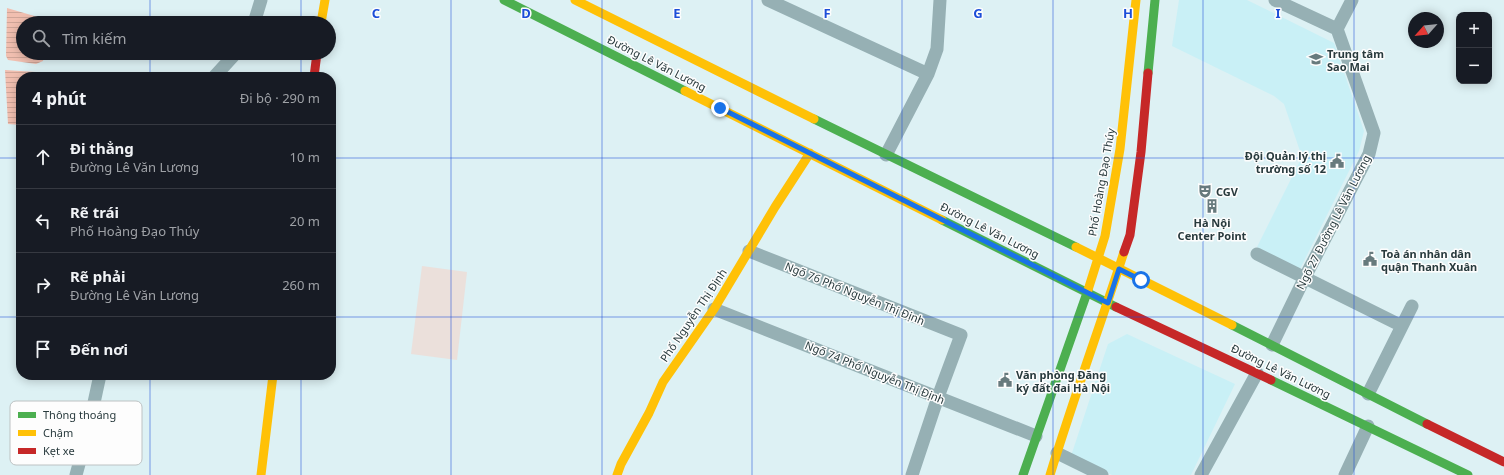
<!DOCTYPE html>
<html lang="vi">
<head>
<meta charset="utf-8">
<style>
	body { margin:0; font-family:"Noto Sans",sans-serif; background:#242831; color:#f1f3f6 }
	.controls { position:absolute; right:12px; top:12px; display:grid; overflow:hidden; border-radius:8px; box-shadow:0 2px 10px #0003 }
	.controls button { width:36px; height:36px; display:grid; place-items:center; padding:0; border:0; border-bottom:1px solid #363941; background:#171b24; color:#f1f3f6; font:20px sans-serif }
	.compass { position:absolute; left:1408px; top:12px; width:36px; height:36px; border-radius:50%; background:#171b24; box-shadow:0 2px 10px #0003; rotate:243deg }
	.stop { position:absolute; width:12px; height:12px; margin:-9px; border:3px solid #1a73e8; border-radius:50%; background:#fff }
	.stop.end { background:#1a73e8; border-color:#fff; box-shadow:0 1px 4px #0008 }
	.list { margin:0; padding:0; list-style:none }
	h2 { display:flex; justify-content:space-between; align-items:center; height:52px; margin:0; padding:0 16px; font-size:17px }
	h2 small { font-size:13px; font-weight:400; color:#9ea1a6 }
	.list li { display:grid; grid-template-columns:26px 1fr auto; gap:12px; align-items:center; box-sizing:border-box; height:64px; padding:0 16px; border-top:1px solid #363941 }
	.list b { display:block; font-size:15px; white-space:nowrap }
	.list p { margin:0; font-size:13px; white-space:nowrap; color:#9ea1a6 }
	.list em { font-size:13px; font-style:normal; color:#9ea1a6 }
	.icon { flex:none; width:22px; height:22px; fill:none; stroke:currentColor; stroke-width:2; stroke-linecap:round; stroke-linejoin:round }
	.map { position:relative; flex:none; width:1504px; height:475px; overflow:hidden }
	.search { position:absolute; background:#171b24; box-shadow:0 2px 10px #0003; left:16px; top:16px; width:320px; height:44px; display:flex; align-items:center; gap:10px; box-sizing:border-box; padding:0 14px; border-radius:22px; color:#9ea1a6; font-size:15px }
	.panel { position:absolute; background:#171b24; box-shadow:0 2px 10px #0003; left:16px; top:72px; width:320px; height:308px; border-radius:16px }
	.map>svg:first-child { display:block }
	.built { fill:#c9f0f6 }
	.pitch { fill:#ebe0db }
	.water { fill:url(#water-rules) }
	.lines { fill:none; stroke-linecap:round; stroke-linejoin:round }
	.street { stroke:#96b0b4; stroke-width:13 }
	.fast { stroke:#4caf50; stroke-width:9 }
	.slow { stroke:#ffc107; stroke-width:9 }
	.jam { stroke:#c62828; stroke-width:9 }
	.route { stroke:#1a73e8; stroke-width:5 }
	.grid { fill:none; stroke:#1d4ed8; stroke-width:1; stroke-opacity:0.55 }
	.labels { text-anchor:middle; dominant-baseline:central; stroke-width:3; stroke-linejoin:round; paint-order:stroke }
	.poi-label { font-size:11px; font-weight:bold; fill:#283a3d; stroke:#fdfdfd; text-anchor:start }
	.street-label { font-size:11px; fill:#283a3d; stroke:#fdfdfd }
	.key { fill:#fdfdfd; stroke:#bdc2c3; stroke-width:1 }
	.key-label { font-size:11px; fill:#283a3d }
	.grid-label { font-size:13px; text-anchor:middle; font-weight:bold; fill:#1d4ed8; stroke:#fdfdfd; stroke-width:3; stroke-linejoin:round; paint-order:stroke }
</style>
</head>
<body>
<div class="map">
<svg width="1504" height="475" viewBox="0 0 1504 475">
	<defs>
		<pattern id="water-rules" width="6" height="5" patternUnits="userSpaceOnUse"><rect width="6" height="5" fill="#f1bfb0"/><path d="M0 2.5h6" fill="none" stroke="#cfa598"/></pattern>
	</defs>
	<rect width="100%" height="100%" fill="#ddf1f4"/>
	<path class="built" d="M1179 0H1247L1334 43 1364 131 1359 151 1300 269 1257 247 1302 157 1284 104 1274 96 1172 46Z
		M1127 334 1235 384 1191 475H1112L1071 456 1108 344Z"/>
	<path class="pitch" d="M422 266 467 272 457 360 411 354Z"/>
	<path class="water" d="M7 8 48 20 47 23H23V53H45L43 61 36 64 8 60 6 56Z
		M5 70 36 72V77H21V125L8 124Z"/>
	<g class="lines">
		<path class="street" d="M768 0 928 74
			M1275 0 1337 29
			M254 23 261 0
			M1337 29 1352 0
			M214 77 236 53
			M886 155 928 74 937 49 940 0
			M749 251 961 335 938 397 912 475
			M1257 254 1402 326
			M714 309 1036 436
			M1272 345 1305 277 1369 154 1374 133 1337 29
			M1368 394 1412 306
			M1057 453 1102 475
			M76 475 87 435 100 375
			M1201 475 1257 373
			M1345 475 1368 426"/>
		<path class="fast" d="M504 0 685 91
			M1148 73 1155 0
			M814 119 1076 247
			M942 220 1116 307
			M1232 325 1427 424
			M1271 380 1468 475
			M1023 475 1088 290"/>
		<path class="slow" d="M575 0 814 119
			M321 23 325 0
			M685 91 942 220
			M1076 247 1232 325
			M1088 290 1105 236 1120 149 1136 0
			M261 475 273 375
			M617 475 621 464 649 413 663 382 714 309 775 207 810 153
			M1050 475C1073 400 1100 326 1124 252"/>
		<path class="jam" d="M314 77 317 53
			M1124 252 1130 235 1141 152 1148 73
			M1116 307 1271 380
			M1427 424 1504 462"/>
	</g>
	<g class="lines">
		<path class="route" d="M720 108 1108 303 1119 269 1141 280"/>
	</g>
	<path class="grid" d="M150 0V23M301 0V23M451 0V475M602 0V475M752 0V475M902 0V475M1053 0V475M1203 0V475M1354 0V475M150 53V77M301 53V77M0 158H21M331 158H1504M0 317H21M331 317H1504M150 375V475M301 375V475"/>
	<defs>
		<symbol id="school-bare" viewBox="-9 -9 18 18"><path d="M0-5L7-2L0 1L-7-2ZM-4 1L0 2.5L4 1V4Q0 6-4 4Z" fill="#677a7d" stroke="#fdfdfd" stroke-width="2.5" paint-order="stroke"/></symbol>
		<symbol id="civic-bare" viewBox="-9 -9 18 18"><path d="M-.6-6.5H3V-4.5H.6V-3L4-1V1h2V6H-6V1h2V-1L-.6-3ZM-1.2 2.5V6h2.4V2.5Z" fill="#677a7d" stroke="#fdfdfd" stroke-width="2.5" paint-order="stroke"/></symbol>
		<symbol id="theatre-bare" viewBox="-9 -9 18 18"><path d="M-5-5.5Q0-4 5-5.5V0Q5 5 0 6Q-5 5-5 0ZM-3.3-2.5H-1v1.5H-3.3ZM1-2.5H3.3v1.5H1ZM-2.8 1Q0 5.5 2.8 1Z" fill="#677a7d" stroke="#fdfdfd" stroke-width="2.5" paint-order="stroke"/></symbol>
		<symbol id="building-bare" viewBox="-9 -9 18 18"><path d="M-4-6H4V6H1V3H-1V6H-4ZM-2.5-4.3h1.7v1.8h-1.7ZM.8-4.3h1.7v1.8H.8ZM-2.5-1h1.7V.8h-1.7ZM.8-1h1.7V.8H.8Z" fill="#677a7d" stroke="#fdfdfd" stroke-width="2.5" paint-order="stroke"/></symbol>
	</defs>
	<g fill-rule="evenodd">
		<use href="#school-bare" x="1306" y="49" width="20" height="20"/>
		<use href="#civic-bare" x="1327" y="151" width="20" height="20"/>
		<use href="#theatre-bare" x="1195" y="181" width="20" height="20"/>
		<use href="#building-bare" x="1202" y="196" width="20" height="20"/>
		<use href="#civic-bare" x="1360" y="249" width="20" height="20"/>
		<use href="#civic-bare" x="995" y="370" width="20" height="20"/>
	</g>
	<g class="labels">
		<g class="poi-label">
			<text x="1327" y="53">Trung tâm<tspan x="1327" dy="13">Sao Mai</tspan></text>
			<text x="1326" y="155" text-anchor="end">Đội Quản lý thị<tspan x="1326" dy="13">trường số 12</tspan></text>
			<text x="1216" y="191">CGV</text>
			<text x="1212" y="222" text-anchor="middle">Hà Nội<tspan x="1212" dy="13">Center Point</tspan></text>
			<text x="1381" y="253">Toà án nhân dân<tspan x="1381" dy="13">quận Thanh Xuân</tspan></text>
			<text x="1016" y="374">Văn phòng Đăng<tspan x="1016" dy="13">ký đất đai Hà Nội</tspan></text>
		</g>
		<g class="street-label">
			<text transform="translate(657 63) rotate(27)">Đường Lê Văn Lương</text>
			<text transform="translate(1101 182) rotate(-80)">Phố Hoàng Đạo Thúy</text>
			<text transform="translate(1333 222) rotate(-63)">Ngõ 27 Đường Lê Văn Lương</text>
			<text transform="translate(990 230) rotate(27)">Đường Lê Văn Lương</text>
			<text transform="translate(855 293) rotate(22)">Ngõ 76 Phố Nguyễn Thị Định</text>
			<text transform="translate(693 315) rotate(-56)">Phố Nguyễn Thị Định</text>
			<text transform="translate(1281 371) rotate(26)">Đường Lê Văn Lương</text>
			<text transform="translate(875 372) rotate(22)">Ngõ 74 Phố Nguyễn Thị Định</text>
		</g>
	</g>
	<rect x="10" y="401" width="132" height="64" rx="6" class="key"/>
	<rect x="18" y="412" width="18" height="6" fill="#4caf50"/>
	<rect x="18" y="430" width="18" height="6" fill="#ffc107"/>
	<rect x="18" y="448" width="18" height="6" fill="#c62828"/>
	<g class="key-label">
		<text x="43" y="419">Thông thoáng</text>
		<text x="43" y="437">Chậm</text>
		<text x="43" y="455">Kẹt xe</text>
	</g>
	<g class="grid-label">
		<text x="376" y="18">C</text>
		<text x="526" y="18">D</text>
		<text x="677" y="18">E</text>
		<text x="827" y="18">F</text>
		<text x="978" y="18">G</text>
		<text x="1128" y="18">H</text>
		<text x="1278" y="18">I</text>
	</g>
</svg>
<div class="controls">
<button>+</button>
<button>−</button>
</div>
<svg class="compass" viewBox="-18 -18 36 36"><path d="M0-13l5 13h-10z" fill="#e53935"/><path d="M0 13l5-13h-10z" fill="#9ea1a6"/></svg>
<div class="stop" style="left:1141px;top:280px"></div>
<div class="stop end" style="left:720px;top:108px"></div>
<div class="search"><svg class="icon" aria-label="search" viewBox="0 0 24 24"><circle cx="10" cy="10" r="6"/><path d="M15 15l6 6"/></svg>Tìm kiếm</div>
<section class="panel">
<h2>4 phút<small>Đi bộ · 290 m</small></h2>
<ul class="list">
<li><svg class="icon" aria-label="ahead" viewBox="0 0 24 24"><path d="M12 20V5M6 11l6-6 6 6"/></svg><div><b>Đi thẳng</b><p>Đường Lê Văn Lương</p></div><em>10 m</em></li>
<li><svg class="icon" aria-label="left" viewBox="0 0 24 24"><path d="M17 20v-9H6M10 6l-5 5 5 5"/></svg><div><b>Rẽ trái</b><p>Phố Hoàng Đạo Thúy</p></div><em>20 m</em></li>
<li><svg class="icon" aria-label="right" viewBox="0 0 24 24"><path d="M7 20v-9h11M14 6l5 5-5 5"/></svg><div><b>Rẽ phải</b><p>Đường Lê Văn Lương</p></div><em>260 m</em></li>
<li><svg class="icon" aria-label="arrive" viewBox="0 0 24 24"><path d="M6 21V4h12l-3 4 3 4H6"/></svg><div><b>Đến nơi</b></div></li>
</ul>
</section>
</div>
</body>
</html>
